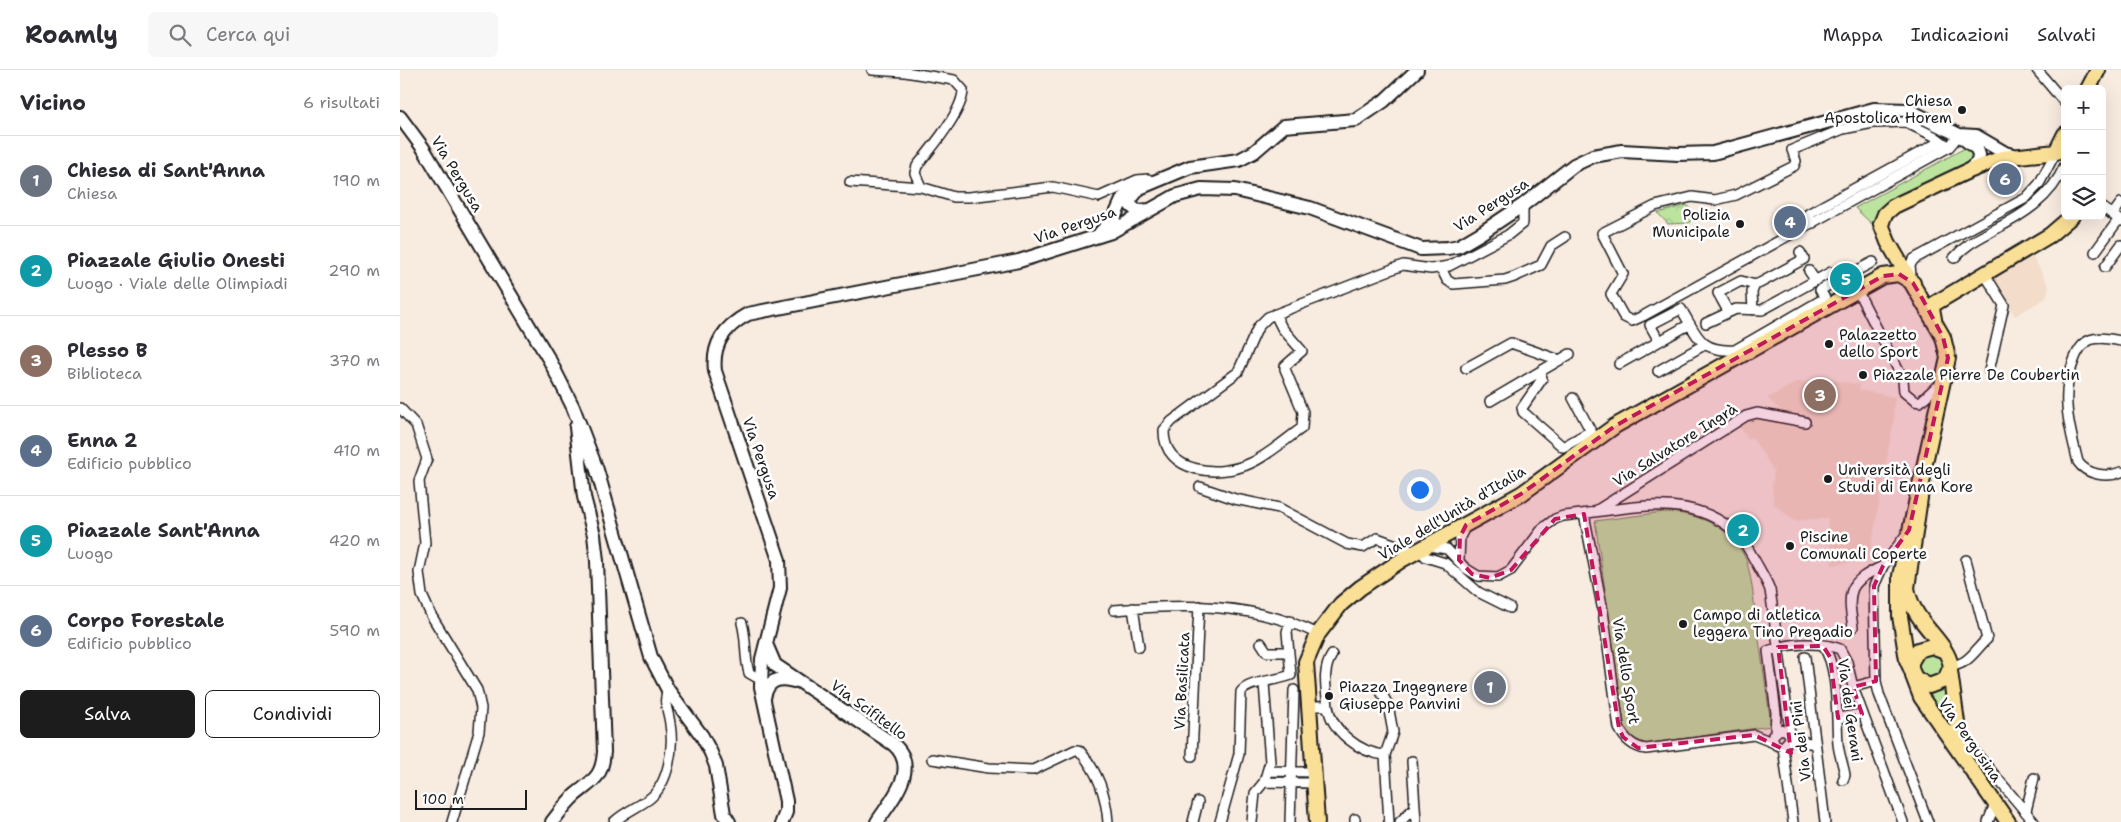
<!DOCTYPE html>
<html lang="it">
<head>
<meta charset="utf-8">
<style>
	body { margin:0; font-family:"Shantell Sans",sans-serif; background:#f7f7f7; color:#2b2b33 }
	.controls { position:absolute; right:15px; top:15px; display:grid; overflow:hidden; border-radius:8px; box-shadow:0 5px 20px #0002 }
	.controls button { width:45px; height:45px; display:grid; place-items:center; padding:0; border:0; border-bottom:1px solid #e1e1e2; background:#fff; color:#2b2b33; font:25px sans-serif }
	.scale { position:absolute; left:15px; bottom:12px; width:112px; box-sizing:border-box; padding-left:5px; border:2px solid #1c1c1c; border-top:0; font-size:14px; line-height:18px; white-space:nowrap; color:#1c1c1c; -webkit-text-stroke:4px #fff; paint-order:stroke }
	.you { position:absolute; left:1019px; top:419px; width:18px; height:18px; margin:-12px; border:4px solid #fff; border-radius:50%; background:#1a73e8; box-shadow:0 0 0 8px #1a73e833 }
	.badge { display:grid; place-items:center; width:32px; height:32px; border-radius:50%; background:#1c1c1c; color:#fff; font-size:16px; font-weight:700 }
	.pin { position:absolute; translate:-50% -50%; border:2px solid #fff; box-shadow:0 1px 5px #0006 }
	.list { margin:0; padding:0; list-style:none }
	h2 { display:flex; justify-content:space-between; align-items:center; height:65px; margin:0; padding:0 20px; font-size:21px }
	h2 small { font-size:16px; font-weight:400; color:#7c7c81 }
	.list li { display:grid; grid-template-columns:32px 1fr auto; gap:15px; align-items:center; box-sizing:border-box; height:90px; padding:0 20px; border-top:1px solid #e1e1e2 }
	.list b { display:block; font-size:19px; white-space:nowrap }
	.list p { margin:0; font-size:16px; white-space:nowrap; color:#7c7c81 }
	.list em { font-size:16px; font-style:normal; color:#7c7c81 }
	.actions { display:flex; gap:10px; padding:15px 20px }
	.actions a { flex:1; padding:11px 0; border:1px solid #1c1c1c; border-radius:8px; text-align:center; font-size:18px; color:#1c1c1c }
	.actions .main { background:#1c1c1c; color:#fff }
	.icon { flex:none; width:28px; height:28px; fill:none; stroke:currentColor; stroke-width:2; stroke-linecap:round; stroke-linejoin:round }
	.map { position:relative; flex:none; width:1721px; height:752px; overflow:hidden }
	header { display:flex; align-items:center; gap:30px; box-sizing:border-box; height:70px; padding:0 25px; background:#fff; border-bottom:1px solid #e1e1e2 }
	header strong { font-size:24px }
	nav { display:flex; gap:28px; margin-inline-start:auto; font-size:18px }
	.search { width:350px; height:45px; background:#f7f7f7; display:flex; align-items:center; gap:12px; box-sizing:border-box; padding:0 18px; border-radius:8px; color:#7c7c81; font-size:19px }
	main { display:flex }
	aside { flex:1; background:#fff }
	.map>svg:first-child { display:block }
	.built { fill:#f3ddca }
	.grass { fill:#bce49f; stroke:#6c805e }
	.park { fill:url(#park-crowns); stroke:#6c805e }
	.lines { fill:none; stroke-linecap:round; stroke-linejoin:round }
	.street-casing { stroke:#1c1c1c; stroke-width:12 }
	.secondary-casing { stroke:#1c1c1c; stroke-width:16 }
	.primary-casing { stroke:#1c1c1c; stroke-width:18 }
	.street { stroke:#fff; stroke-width:9 }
	.secondary { stroke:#fff; stroke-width:12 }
	.primary { stroke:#fadf96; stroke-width:14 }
	.marked { fill:#c2185b; fill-opacity:0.2; stroke:#c2185b; stroke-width:4; stroke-dasharray:10 6; stroke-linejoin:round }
	.poi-dot { fill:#1c1c1c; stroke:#fff; stroke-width:2 }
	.labels { text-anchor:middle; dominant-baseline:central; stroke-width:5; stroke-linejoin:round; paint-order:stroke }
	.poi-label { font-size:15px; fill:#1c1c1c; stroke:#fff; text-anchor:start }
	.street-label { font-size:15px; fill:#1c1c1c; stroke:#fff }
</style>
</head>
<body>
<header>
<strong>Roamly</strong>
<div class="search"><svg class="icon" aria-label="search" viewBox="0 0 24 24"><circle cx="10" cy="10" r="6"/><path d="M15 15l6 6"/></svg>Cerca qui</div>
<nav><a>Mappa</a><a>Indicazioni</a><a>Salvati</a></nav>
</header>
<main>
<aside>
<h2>Vicino<small>6 risultati</small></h2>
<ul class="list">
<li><span class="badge" style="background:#6b7280">1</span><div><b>Chiesa di Sant'Anna</b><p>Chiesa</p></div><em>190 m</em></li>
<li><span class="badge" style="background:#0f9aa8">2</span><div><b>Piazzale Giulio Onesti</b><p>Luogo · Viale delle Olimpiadi</p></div><em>290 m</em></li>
<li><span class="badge" style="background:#8d6e63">3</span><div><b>Plesso B</b><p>Biblioteca</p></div><em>370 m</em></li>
<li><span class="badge" style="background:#5c6f8a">4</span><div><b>Enna 2</b><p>Edificio pubblico</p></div><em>410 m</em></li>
<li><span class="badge" style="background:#0f9aa8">5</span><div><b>Piazzale Sant'Anna</b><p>Luogo</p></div><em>420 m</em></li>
<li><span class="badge" style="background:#5c6f8a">6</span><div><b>Corpo Forestale</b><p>Edificio pubblico</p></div><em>590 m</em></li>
</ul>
<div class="actions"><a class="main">Salva</a><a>Condividi</a></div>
</aside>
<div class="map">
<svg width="1721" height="752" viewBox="0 0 1721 752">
	<defs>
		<pattern id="park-crowns" width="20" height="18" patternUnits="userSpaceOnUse" patternTransform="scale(1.25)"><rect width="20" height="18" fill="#bce49f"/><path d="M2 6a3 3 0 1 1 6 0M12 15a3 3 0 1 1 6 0" fill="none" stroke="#a1c388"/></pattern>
	</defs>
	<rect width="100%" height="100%" fill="#f8ebe0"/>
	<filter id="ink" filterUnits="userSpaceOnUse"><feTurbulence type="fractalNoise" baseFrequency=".02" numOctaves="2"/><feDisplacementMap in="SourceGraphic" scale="10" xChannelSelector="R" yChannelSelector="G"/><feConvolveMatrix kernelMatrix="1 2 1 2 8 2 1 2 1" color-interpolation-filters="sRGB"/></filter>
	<g filter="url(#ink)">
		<path class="built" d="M1631 183 1649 216 1646 228 1615 246 1591 206Z
			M1427 309 1460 315 1459 320 1495 327 1493 343H1495L1469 490 1432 495 1427 448 1394 451 1374 434 1372 417 1374 401 1352 367 1348 369 1340 357 1351 350 1362 349 1405 355 1407 348 1381 341 1368 328 1397 312 1425 314Z"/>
		<path class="grass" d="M1565 78 1575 82 1574 92 1477 146 1474 156 1455 138Z
			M1264 442C1298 443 1335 457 1347 493 1353 513 1354 536 1357 557 1362 590 1367 623 1371 656L1245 674 1232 668 1225 659 1195 451Z
			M1538 581 1547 597 1536 611 1519 607 1515 590 1517 586Z
			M1547 615 1550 659 1526 622 1540 620Z"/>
		<path class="park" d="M1287 135 1294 144 1289 153 1268 154 1258 143Z"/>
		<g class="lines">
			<defs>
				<path id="street" d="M472 0 505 2 554 10 563 20C563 41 531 79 517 96L515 103 521 117
					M1637 0 1665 33
					M1549 77 1534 66 1505 52 1473 53 1443 59 1392 80 1396 91 1394 96 1336 125 1315 130 1292 127 1255 136 1202 163 1223 204 1211 224 1224 247 1232 251 1243 246 1549 77 1559 65
					M450 112 521 117 554 127H569L653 117 699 127 737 110 748 109 752 113
					M1702 137 1721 151
					M1713 144 1721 133
					M1413 153 1408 144 1541 71
					M1695 182 1719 149
					M1554 188C1565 175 1577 169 1592 161 1623 145 1651 128 1665 95
					M1705 197 1721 175
					M1041 198 1047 210 1053 214 1105 210 1114 207 1141 195 1151 176 1165 167
					M1409 201 1415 210
					M1584 203 1604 235 1589 301
					M1511 206 1510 195 1514 189 1626 128 1639 114 1656 82
					M1437 211 1473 192
					M1457 220 1503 309 1504 322 1515 331 1520 332 1535 318H1542
					M1353 240 1352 222 1355 215
					M1328 241 1318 223 1341 211 1355 215 1360 213 1404 189 1400 182
					M875 244 882 258 902 281 885 296V299L903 342 902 358C886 369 869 385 851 393 820 408 763 404 764 360L772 351 838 302 858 257 868 247 1003 195 1031 199 1049 196 1108 165 1123 153V135
					M1306 253 1336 239 1362 240 1431 202 1437 211 1420 220 1428 233
					M1259 271 1250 255 1281 239C1298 266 1299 282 1335 280L1425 228
					M1721 271C1695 265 1682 266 1673 293 1660 327 1670 359 1678 392 1687 405 1707 408 1721 402
					M1219 294 1290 254
					M1066 298 1111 273 1159 290
					M1141 301 1142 309 1122 338 1123 342 1163 377 1191 361
					M1258 301 1304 275
					M1173 328 1194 367
					M1090 331 1170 284
					M0 338 16 355 27 389 19 411 25 473 19 502 22 525 31 545 77 620 81 638 79 662 52 752
					M800 417 835 429 879 438 947 474 963 477 977 468 1015 482
					M1194 442 1346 346 1357 343 1405 352
					M1184 444 1203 541 1219 658C1225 670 1233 677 1246 679L1354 665 1374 673
					M1028 476 1047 479 1065 498 1078 506 1098 507 1111 500 1143 458 1155 449 1163 446C1220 441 1290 418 1337 464 1345 471 1349 481 1354 489 1360 500 1366 509 1370 520L1389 653 1390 669 1383 677 1376 675 1373 670V665L1380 659 1387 661 1390 666
					M1020 480 1026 487 1045 493 1078 522 1110 538
					M1059 490 1060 467 1066 455
					M733 538 739 577
					M714 540C785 534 852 532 918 564
					M342 553C347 570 344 586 349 603L356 607H361
					M1453 557C1447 521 1448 512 1483 496
					M861 573 867 582H889
					M1423 576C1439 597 1436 648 1438 674 1439 684 1443 694 1445 705L1443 710
					M1405 587 1425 752
					M1551 596C1569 594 1575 580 1587 569L1566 490
					M1476 611 1474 516 1483 496 1508 462
					M1453 617 1503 752
					M980 620 988 635 993 662 985 685 989 752
					M907 636H928C926 618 922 600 932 585
					M928 636C931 661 960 683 985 685
					M1438 648 1462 644
					M1375 662 1376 643 1368 581C1387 573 1420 571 1440 579L1447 592 1453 617 1476 611 1479 624 1528 752
					M1390 669 1415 674
					M1565 670 1634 752
					M1383 677 1393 752
					M792 686 799 536
					M532 689 589 698 633 700 675 680H679C698 702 706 724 708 752
					M1012 691 1016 752
					M869 701 913 702
					M864 712 914 713
					M1626 741 1634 708
					M955 749V752
					M214 752C225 742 238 737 249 729 269 714 274 677 270 654 269 642 262 631 268 620
					M793 752 798 732
					M820 752 839 684 841 622C848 611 877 611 891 605L887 562 890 551
					M852 752 855 723 864 712 870 692 864 613
					M890 752 894 620
					M1000 752 1015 737
					M1588 752 1595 734"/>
				<path id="secondary" d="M0 47 23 78 150 291 173 337 197 400 251 587 268 620 302 666 311 683 316 696 324 744 329 752
					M1559 65 1576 66 1605 83 1616 86
					M738 120 730 130 731 136 737 141 750 140
					M700 163 714 148 723 128 730 122 790 97 839 90 854 82 884 56 956 50 984 31 1017 0
					M366 574 375 595 493 674C521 698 492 729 477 752
					M364 628C367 611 378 606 394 611
					M152 752C159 743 166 733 175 725 193 710 202 708 204 682L197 491 194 465 184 427 176 357
					M382 752 386 742V731L361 617 362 589 380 518 379 490 315 301C312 274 324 257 348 244L619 191 711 162 775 126 801 119 835 120 910 138 1021 179 1048 178 1059 176 1081 163 1123 135 1174 95 1193 86 1222 81 1278 84 1313 83 1474 39 1508 40 1559 65 1577 79 1579 85 1578 92 1568 101"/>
				<path id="primary" d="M1688 19 1698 0
					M1534 249 1532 238 1534 234 1650 165 1672 146
					M1523 407 1507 518C1513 554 1546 569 1551 596L1545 610 1529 616 1515 608 1507 590 1500 546V506L1548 288 1543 267 1488 172 1481 154 1485 144 1494 136 1566 102 1602 88 1656 82 1665 64
					M1511 600V592L1518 580 1532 576 1545 581
					M1550 601 1558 660 1566 683
					M1513 606 1521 627 1608 752
					M917 752 906 592 918 564 941 534 960 518 1003 489 1121 424 1215 356 1483 206 1499 204 1513 213"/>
			</defs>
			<use href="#street" class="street-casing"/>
			<use href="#secondary" class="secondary-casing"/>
			<use href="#primary" class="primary-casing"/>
			<use href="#street" class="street"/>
			<use href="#secondary" class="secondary"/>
			<use href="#primary" class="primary"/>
		</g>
	</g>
	<path class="marked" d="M1499 204 1513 213 1522 228 1543 267 1548 288 1509 460 1483 496 1474 516 1476 611 1453 617 1462 644 1438 648 1430 587 1423 576 1378 577 1391 683 1354 665 1238 678 1223 667 1219 658 1184 444 1155 449 1111 500 1090 508 1072 504 1059 490 1060 467 1066 455 1121 424 1215 356 1483 206Z"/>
	<g class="poi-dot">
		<circle cx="1562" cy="40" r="5"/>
		<circle cx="1340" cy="154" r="5"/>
		<circle cx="1429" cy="274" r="5"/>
		<circle cx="1463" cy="305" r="5"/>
		<circle cx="1428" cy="409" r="5"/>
		<circle cx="1390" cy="476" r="5"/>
		<circle cx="1283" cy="554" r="5"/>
		<circle cx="929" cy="626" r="5"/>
	</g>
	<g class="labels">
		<g class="poi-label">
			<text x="1552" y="31" text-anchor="end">Chiesa<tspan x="1552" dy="17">Apostolica Horem</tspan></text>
			<text x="1330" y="145" text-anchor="end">Polizia<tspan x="1330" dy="17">Municipale</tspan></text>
			<text x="1439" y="265">Palazzetto<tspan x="1439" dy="17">dello Sport</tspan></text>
			<text x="1473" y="305">Piazzale Pierre De Coubertin</text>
			<text x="1438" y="400">Università degli<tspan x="1438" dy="17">Studi di Enna Kore</tspan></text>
			<text x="1400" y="467">Piscine<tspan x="1400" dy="17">Comunali Coperte</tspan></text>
			<text x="1293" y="545">Campo di atletica<tspan x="1293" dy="17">leggera Tino Pregadio</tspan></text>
			<text x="939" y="617">Piazza Ingegnere<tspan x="939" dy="17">Giuseppe Panvini</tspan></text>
		</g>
		<g class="street-label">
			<text transform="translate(57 104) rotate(59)">Via Pergusa</text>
			<text transform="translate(1091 135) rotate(-33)">Via Pergusa</text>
			<text transform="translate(675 155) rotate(-19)">Via Pergusa</text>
			<text transform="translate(1275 375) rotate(-32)">Via Salvatore Ingrà</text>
			<text transform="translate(361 388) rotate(71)">Via Pergusa</text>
			<text transform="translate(1052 443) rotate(-31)">Viale dell'Unità d'Italia</text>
			<text transform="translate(1226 601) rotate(81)">Via dello Sport</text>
			<text transform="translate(782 611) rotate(-87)">Via Basilicata</text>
			<text transform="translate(469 640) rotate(36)">Via Scifitello</text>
			<text transform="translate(1450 640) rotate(82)">Via dei Gerani</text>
			<text transform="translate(1570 670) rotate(55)">Via Pergusina</text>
			<text transform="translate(1401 671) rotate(-97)">Via dei Pini</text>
		</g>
	</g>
</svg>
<div class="controls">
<button>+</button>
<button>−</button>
<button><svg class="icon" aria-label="layers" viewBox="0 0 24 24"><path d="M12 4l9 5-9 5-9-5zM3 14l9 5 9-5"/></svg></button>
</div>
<div class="scale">100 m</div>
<div class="you"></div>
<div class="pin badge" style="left:1090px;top:617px;background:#6b7280">1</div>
<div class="pin badge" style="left:1343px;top:460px;background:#0f9aa8">2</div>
<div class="pin badge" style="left:1420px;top:325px;background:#8d6e63">3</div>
<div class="pin badge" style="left:1390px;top:152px;background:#5c6f8a">4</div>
<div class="pin badge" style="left:1446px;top:209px;background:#0f9aa8">5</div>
<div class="pin badge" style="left:1605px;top:109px;background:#5c6f8a">6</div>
</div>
</main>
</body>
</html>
